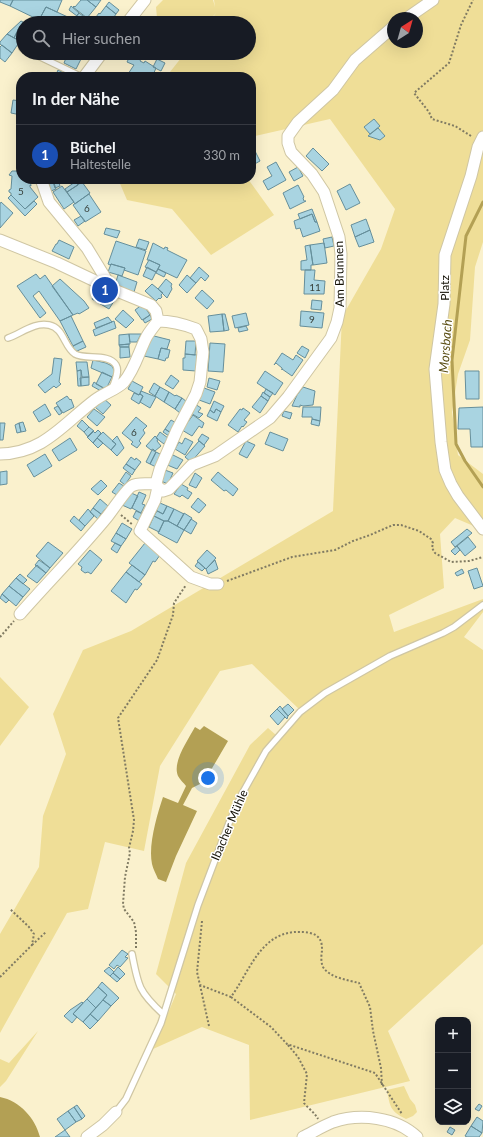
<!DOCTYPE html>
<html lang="de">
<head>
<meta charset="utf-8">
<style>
	body { margin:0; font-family:Lato,sans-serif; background:#242831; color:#f1f3f6 }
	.controls { position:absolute; right:12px; bottom:12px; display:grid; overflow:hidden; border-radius:8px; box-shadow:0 4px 16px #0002 }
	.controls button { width:36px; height:36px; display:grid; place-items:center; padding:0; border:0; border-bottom:1px solid #363941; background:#171b24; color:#f1f3f6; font:20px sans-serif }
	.compass { position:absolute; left:387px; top:12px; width:36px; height:36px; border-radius:50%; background:#171b24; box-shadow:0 4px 16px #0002; rotate:37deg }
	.you { position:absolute; left:208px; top:778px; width:14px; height:14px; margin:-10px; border:3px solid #fff; border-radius:50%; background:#1a73e8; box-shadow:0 0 0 6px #1a73e833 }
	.badge { display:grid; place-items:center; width:26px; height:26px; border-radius:50%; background:#d93025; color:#fff; font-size:13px; font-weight:700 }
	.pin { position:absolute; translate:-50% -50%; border:2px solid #fff; box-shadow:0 1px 4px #0006 }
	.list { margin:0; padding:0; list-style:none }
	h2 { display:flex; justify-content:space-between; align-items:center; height:52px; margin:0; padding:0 16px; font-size:17px }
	h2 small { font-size:13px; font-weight:400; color:#9ea1a6 }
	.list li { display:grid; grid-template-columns:26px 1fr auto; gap:12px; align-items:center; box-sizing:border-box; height:60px; padding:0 16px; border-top:1px solid #363941 }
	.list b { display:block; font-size:15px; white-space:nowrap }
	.list p { margin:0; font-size:13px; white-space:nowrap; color:#9ea1a6 }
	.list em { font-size:13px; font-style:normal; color:#9ea1a6 }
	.icon { flex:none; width:22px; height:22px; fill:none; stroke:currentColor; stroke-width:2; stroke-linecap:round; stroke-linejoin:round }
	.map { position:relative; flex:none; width:483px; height:1137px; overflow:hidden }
	.search { position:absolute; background:#171b24; box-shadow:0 4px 16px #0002; left:16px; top:16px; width:240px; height:44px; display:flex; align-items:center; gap:10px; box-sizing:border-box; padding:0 14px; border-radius:22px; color:#9ea1a6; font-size:15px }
	.panel { position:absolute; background:#171b24; box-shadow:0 4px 16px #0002; left:16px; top:72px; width:240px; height:112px; border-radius:16px }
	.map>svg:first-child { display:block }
	.green { fill:#efde97; fill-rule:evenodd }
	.water { fill:#b3a054 }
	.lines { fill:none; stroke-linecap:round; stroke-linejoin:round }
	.stream { stroke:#b3a054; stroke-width:3 }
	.building { fill:#a9d4e1; stroke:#668f9b }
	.lane-casing { stroke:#cfc6a3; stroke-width:8 }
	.street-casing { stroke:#cfc6a3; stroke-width:13 }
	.path { stroke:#807b63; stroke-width:2; stroke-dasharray:2 2; stroke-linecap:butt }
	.lane { stroke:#fff; stroke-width:5.5 }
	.street { stroke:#fff; stroke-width:11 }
	.labels { text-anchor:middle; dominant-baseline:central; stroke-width:3; stroke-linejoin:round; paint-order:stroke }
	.number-label { font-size:10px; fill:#38413b }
	.street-label { font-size:12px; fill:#131004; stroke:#fff }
	.water-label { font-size:13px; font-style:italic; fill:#5a4d12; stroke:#fff }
</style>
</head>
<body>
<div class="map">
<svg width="483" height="1137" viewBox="0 0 483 1137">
	<rect width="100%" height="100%" fill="#faf1cd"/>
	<path class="green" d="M163 0H213L215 7 214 0H483V242L475 267 470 340 458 374 452 412 458 455 483 474V530L455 518 440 534 444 588 389 615 394 632 483 599V612L464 637 483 650V944L388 1031 410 1081 250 1120 249 1045 202 1027 153 1049 176 994 156 974 186 863 250 745 268 728 276 735 300 710 252 664 220 671 160 766 144 851 105 842 88 909 67 913 0 1033V934L39 867 43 816 66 754 53 714 83 650 131 631 333 511 342 317 381 249 395 209 330 119 251 137V77H166L185 53H249V23H209L216 13 207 23H154L157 18 156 7ZM393 18H417V42H393Z
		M118 179H248L274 215 211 255 172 209 127 200Z
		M0 677 29 707 0 746Z
		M38 1031 6 1081 0 1087V1059L9 1063Z
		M404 1086 410 1099 415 1105 417 1112 413 1116 406 1119C390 1111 390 1107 387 1090Z"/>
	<path class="water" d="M204 726 228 741 204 782 192 788 183 805 197 811 176 856 166 882 158 879C156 874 153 869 152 864 148 845 157 815 163 797L178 803 186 786C184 783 180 780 178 776 172 762 188 740 195 727L200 730Z
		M0 1097C20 1101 35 1118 40 1137H0Z"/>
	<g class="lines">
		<path class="stream" d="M483 202 466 236 452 360 456 444 465 461 483 487"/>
	</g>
	<path class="building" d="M0 0H13L10 6 0 2Z
		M13 0H62L57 12 46 7 39 20 10 6Z
		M81 0H87L96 7 87 18 73 7 74 6 75 7Z
		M87 0H101L96 7Z
		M109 2 119 10 116 14 106 6Z
		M71 6 79 13 77 16 69 10Z
		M106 6 116 14 110 23H105L96 17 99 13 100 14Z
		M46 7 70 18 68 23H45L39 20Z
		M79 13 83 16 80 20 76 16Z
		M21 21 25 23H23V28L20 26 14 38 7 34Z
		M20 26 23 28V42L14 38Z
		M7 34 20 41 12 53 0 44V42Z
		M2 45 12 53 5 62 0 58V47Z
		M68 53H78L83 55 76 69 64 63Z
		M129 53H144L140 61 144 63 145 61 156 68 153 75 147 73 145 77H126L134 65 127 62 130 56 128 55Z
		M157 59 165 63 161 71 153 67Z
		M58 70 68 75V77H55Z
		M13 100 21 101V115L11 113Z
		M374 119 380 126 370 134 364 127Z
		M378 128 385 136 380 140 368 136Z
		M21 130V143H18V132H21Z
		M251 143 260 161 251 166Z
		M313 148 329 164 322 171 306 156Z
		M276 162 286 180 268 190 263 181 272 176 267 167Z
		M298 167 303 176 294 181 289 172Z
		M12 171H21V179H30L31 186 30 185V187L38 197 25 209 11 195V193L9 192V190L11 189 12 176 9 175Z
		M52 179H58L60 186 55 188Z
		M53 180 56 189 51 191 48 182Z
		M75 182 78 185 67 192 65 189Z
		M82 182 90 193 75 204 67 192Z
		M350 184 360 203 346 210 337 191Z
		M298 185 304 197 303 198 304 201H306L290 209 283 193Z
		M62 186 74 202 64 209 53 192Z
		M89 194 101 212 85 222 73 205Z
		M11 195 25 209 34 201 37 204 25 216 8 198Z
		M1 202 13 213 0 228V204Z
		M312 209 317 222H315L312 214 300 219 298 214Z
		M312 214 315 222H317L320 231 303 237 300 228 296 229 294 221Z
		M81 216 85 221 78 226 74 220Z
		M366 219 370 230 355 237 351 225Z
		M106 228 120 231 117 238 104 234Z
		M370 230 374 242 359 247 355 237Z
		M332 237 334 246 325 248 323 239Z
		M139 239 149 242 146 250 136 247Z
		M59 240 74 247 69 259 52 251 56 244H57Z
		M116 241 146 251 138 275 124 270 125 268 111 264 110 265 108 264Z
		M153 243 164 249 165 247 168 248 167 250 187 260 177 278 158 269 160 265 149 260H147Z
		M324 243 327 263 313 265 310 245Z
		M310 245 313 265H311V270H301V261L307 260 305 246Z
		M149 260 160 265 156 272 145 267Z
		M111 264 125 268 122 276 108 272Z
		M147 267 156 272 152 280 143 276Z
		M199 267 209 276 205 281 201 277 196 283 190 278Z
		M158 269 166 273 164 277 156 273Z
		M305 270H315L314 280 325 281 324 294H304Z
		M36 274 40 279 45 275 73 315 60 321 39 291 33 296 46 313 40 318 17 286Z
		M118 275 137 282 134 292 115 285Z
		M187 275 196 283 187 293 179 285Z
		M60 279 84 301 89 308 79 314 78 313 73 315 52 286Z
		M166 279 172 284 171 286 172 289 167 298 158 289Z
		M152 284 163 293 161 295 162 297 160 299 159 298 156 301 145 291Z
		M97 290 114 301 109 309 92 299Z
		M202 290 214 301 207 309 195 298Z
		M312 300 322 301 321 310 311 309Z
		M143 304 150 315 142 320 135 310Z
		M123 310 134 320 126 328 115 319Z
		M301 311 324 313 322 328 300 326Z
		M246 313 249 325 235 328 232 316Z
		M222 314 224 331 210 332 208 316Z
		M222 314H225L229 330 224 331Z
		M150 315 152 319 145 323 143 320Z
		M71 316 83 341 73 346 60 321Z
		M108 317 112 322 96 328 94 323Z
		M114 321 116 328 95 336 93 330Z
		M246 326 248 330 239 332 238 328Z
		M129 334H141L137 342H130Z
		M129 334 130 344 119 345V335Z
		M150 335 170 340 167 349 161 348 158 359 144 356Z
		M83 341 86 347 77 351 74 350 73 346Z
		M186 341H196L195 355 185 354Z
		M210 343 225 344 223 372 208 371Z
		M129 344V347H120L119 345Z
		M302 346 309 350 305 358 297 353Z
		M120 347H129L130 357 120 358Z
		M161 348 170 350 168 358H166L165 361 158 359Z
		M282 353 293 360 296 355 303 360 292 376 282 369V370V368L276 363 274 365Z
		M185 354 197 355 196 371 183 370V358H185Z
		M54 358 62 359 59 382 61 384 56 388 54 386 45 393 38 385 52 374Z
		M93 360 106 363 112 366 115 372 112 377 91 368Z
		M76 362H87L89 377H82L81 370 77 371Z
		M81 370V386H78L77 371Z
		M265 371 283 383 275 395 257 383Z
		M465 371H479V399H466Z
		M102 372 112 377 106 389 96 384Z
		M171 375 179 381 173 389 165 384Z
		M89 377V385L81 386 80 378Z
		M209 378 220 381 217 390 207 387Z
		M132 381 143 387 139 395 128 389Z
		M94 382 103 388 101 391 92 386Z
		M154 383 160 387 155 396 149 392Z
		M160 387 169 392 164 402 155 396Z
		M303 387 315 391 313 405 303 406 300 405V407L292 406 297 395Z
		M204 388 215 392 210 404 199 400Z
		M266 389 273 393 270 397 264 393Z
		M141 391 156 397 150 408 140 402 143 396 140 394Z
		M169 392 175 396 176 395 182 398 175 409 164 402Z
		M263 392 270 397 268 401 261 396Z
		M134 393 139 395 140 394 143 396 139 404 131 399Z
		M67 396 70 400 71 399 74 407 63 413 56 403Z
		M261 396 268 401 260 413 252 407Z
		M103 398 111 405 103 414 95 407Z
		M182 398 187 402 180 413 175 409Z
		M214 401 224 406 221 412 216 409 214 413 210 410Z
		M45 404 51 415 39 422 33 412Z
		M195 404 201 408 198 412 203 414 199 418 189 412Z
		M58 406 62 413 59 415 54 408Z
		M303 407H321L320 421 312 419V417H302Z
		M483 407V447H471L470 429H458L459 408Z
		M243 408 250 413 244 420 247 422 243 427 242 426 238 432 228 425 240 409 242 410Z
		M94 409 105 417 97 426 87 417Z
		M216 409 221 412 217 421 207 416 210 410 214 413Z
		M284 411 292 413 290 419 282 416Z
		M193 415 204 423 202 428 199 426 192 436 182 430Z
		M136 417 147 426 143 430 145 433 139 441 141 443 137 448 131 444 133 442 122 433Z
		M312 419 320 421 319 426 311 424Z
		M82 420 89 427 84 432 77 426Z
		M171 420 178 424 171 433 165 429Z
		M23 422 26 431 21 432 19 423Z
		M0 423H5L3 440H0Z
		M19 423 21 432 17 433 15 425Z
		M89 427 94 431 88 437 84 432Z
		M165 429 171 433 169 436 163 432Z
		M98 430 101 433 93 443 87 437 93 431 95 433Z
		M103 432 116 444 111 450 97 438Z
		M160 432 168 438 164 444 156 438Z
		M270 432 288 439 283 451 265 444Z
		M202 434 209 438 204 445 198 440Z
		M117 436 124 448 117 456 111 450 116 444 112 441Z
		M155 436 158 439 157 441 161 446 155 451 153 449 151 450 146 446Z
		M70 438 77 450 59 461 52 450Z
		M97 438 103 443 98 448 93 443Z
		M185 438 193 442 185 455 175 449 179 442 182 444Z
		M199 441 205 446 191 462 185 457Z
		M246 441 255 445 247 458 239 454Z
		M152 450 156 452 150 464 146 462Z
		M156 452 162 455 156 467 150 464Z
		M45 454 52 466 34 477 27 465Z
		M171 454 183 460 177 469 165 464Z
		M131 457 135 460 136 458 141 462 135 470 126 464Z
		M126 464 135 470 132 475 123 468Z
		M165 470 173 473 168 484 161 481Z
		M7 471V484L0 485V472Z
		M126 472 131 476 125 485 120 481Z
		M218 472 238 489 233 496 226 490 224 491 211 480Z
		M195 473 202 478 196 488 189 485Z
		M101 480 107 486 98 495 91 489Z
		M119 483 127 488 120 497 112 492Z
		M181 484 188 488 187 490 192 493 188 499 182 495 180 497 174 494Z
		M129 492 138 496 131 509 122 505Z
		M139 492 146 495 142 504 145 505 141 513 132 508Z
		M198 498 206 505 199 513 191 507Z
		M100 499 108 506 101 514 93 508Z
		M159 500 161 501 160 503 167 506 163 514 154 509Z
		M167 506 174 509 168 521H164L154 516 157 511 163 514Z
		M93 508 101 514 98 519 90 512Z
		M88 509 94 516 85 526 79 520Z
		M174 509 184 514 177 526 168 521Z
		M136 511 145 515 141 522 133 517Z
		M184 513 192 518 184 530 177 526Z
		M74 516 85 526 81 531 70 521Z
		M154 516 164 521 159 532 149 527Z
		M191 519 197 523 191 534 184 530Z
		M164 521H168L184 530 177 543 158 533Z
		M122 523 132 529 126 539 116 533Z
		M467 529 472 533 455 547 451 542Z
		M116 533 126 539 121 546 111 541Z
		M468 537 476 547 465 556 457 546Z
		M48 542 63 553 50 568 36 556Z
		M115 543 121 546 117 553 111 549Z
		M145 543 160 555 155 562 153 561 145 575 129 563Z
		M457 546 460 550 455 555 451 551Z
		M90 550 102 560 91 574 88 572 85 573 81 570 82 567 78 564Z
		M207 550 216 558 206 569 197 561Z
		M39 560 50 568 46 573 35 565Z
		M215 560 218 569 208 574 206 569Z
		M198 562 205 568 202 571 195 566Z
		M37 565 46 573 37 583 27 576Z
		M132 565 145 575 139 582 126 572Z
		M477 568 483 586 474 589 468 571Z
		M462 569 464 573 457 576 455 573Z
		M126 572 142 584 137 590 135 589 126 603 111 591Z
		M20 574 27 580 23 584 16 578Z
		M16 578 30 589 23 597 9 586Z
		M9 586 23 597 16 606 2 594Z
		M2 594 9 600 6 603 0 598Z
		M288 704 294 710 288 716 282 709Z
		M280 706 288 716 287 719 277 709Z
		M277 709 285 717 278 725 270 716Z
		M122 950 128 954 125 957 128 958 120 967 117 965 114 969 109 965Z
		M109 967 114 972 110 976 104 971Z
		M118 967 125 974 120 979 113 973Z
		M113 973 120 979 117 982 110 976Z
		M102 982 119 998 111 1006 103 1000 107 995 98 987Z
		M98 987 107 995 96 1008 87 999Z
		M87 999 96 1008 83 1022 73 1014Z
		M103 1000 111 1006 98 1021 90 1014Z
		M82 1002 83 1003 73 1014 77 1017 72 1023 64 1016 70 1010Z
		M90 1014 98 1021 90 1029 83 1022Z
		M479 1104 482 1106 479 1111 475 1109Z
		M77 1105 85 1116 82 1119 74 1107Z
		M74 1107 82 1119 76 1122 68 1111Z
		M68 1111 76 1122 65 1130 57 1119Z
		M477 1117 483 1121 482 1133 471 1126Z
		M471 1126 482 1133 479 1137H467L465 1136Z
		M450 1127 455 1130 452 1135 447 1132Z
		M65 1130 70 1137H55Z"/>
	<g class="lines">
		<defs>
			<path id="lane" d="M22 48 23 49
				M32 53 82 77
				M8 338C22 333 34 322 49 325 64 328 64 347 75 354 85 360 109 353 116 365 120 372 114 382 112 389
				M132 954C138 986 139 992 163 1014
				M116 1112 126 1099 161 1023 198 905 229 823 242 794 266 751 300 712 325 693 390 656 443 633 454 627 483 605"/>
			<path id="street" d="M407 18 433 0
				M127 23 145 0
				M84 77 102 53
				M483 137 478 147 471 176 445 255 444 304 435 369 441 442 445 470 451 484 458 496 483 529
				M41 179 49 202 87 248 112 289
				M0 240 57 263 112 289 151 305 156 311 158 321C154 326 150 331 147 336 139 351 135 369 124 382 116 390 104 393 95 400 63 424 44 453 0 454
				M158 321C172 321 183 324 196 329L201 339 203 352 200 382 196 394 177 430 160 469 156 483 158 487 163 491 169 489 192 465 215 456 270 418 288 397 331 338 337 322 340 308 341 254 339 237 324 192 312 174 291 152 288 143V136L298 122 333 90 355 60 393 27
				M158 487 155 500 140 531 191 577 210 584H218
				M20 614C49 581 79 551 107 517 112 511 127 488 132 486 138 482 149 485 156 483
				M87 1137 103 1125 116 1112
				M303 1137C313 1132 323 1126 333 1122 360 1113 396 1117 417 1137"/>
		</defs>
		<use href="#lane" class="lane-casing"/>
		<use href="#street" class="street-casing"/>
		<path class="path" d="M471 136 455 126 432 119 429 112 414 93 449 63 461 25 473 0
			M121 515 133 525
			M227 581 292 557 335 550 353 541 370 535 393 525H401L419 531 431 539 433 543 432 548 435 553 451 562 469 561 483 557
			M0 637 14 621
			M202 921 197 972 200 985 231 997C250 971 261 930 301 932 306 932 315 933 318 937 322 941 322 946 322 951 321 956 321 963 323 967 330 978 348 980 359 983L370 1007 373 1031 381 1068 382 1085
			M32 945 46 932
			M136 948V932L134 922 124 909 123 904 125 877 130 853 129 848 133 831 134 820 118 718 157 660 173 615 174 603 186 585
			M0 977 32 945 34 934 29 927 10 909
			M200 985 209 1026
			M231 997 271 1027 287 1044 375 1073 402 1114
			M288 1045 298 1057 307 1074 304 1103C308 1108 315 1113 318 1119"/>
		<use href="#lane" class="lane"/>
		<use href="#street" class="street"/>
	</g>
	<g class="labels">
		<g class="number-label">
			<text x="21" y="191">5</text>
			<text x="87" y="208">6</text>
			<text x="315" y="287">11</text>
			<text x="312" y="319">9</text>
			<text x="134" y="432">6</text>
		</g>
		<g class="street-label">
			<text transform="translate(339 274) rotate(-91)">Am Brunnen</text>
			<text transform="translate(444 288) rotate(-90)">Platz</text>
			<text transform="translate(229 825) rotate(-67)">Ibacher Mühle</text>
		</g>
		<g class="water-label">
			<text transform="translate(445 346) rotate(-86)">Morsbach</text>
		</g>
	</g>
</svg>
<div class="controls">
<button>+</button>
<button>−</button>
<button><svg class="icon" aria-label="layers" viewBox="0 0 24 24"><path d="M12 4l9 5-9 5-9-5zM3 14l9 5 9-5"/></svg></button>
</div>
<svg class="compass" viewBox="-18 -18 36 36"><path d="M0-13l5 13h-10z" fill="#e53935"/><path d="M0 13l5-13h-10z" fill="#9ea1a6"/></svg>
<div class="you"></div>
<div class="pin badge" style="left:105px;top:290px;background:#1a4fb4">1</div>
<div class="search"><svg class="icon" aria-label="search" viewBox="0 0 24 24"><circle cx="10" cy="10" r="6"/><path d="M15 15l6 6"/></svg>Hier suchen</div>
<section class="panel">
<h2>In der Nähe<small></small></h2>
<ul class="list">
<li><span class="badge" style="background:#1a4fb4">1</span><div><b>Büchel</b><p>Haltestelle</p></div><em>330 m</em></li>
</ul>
</section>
</div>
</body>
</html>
